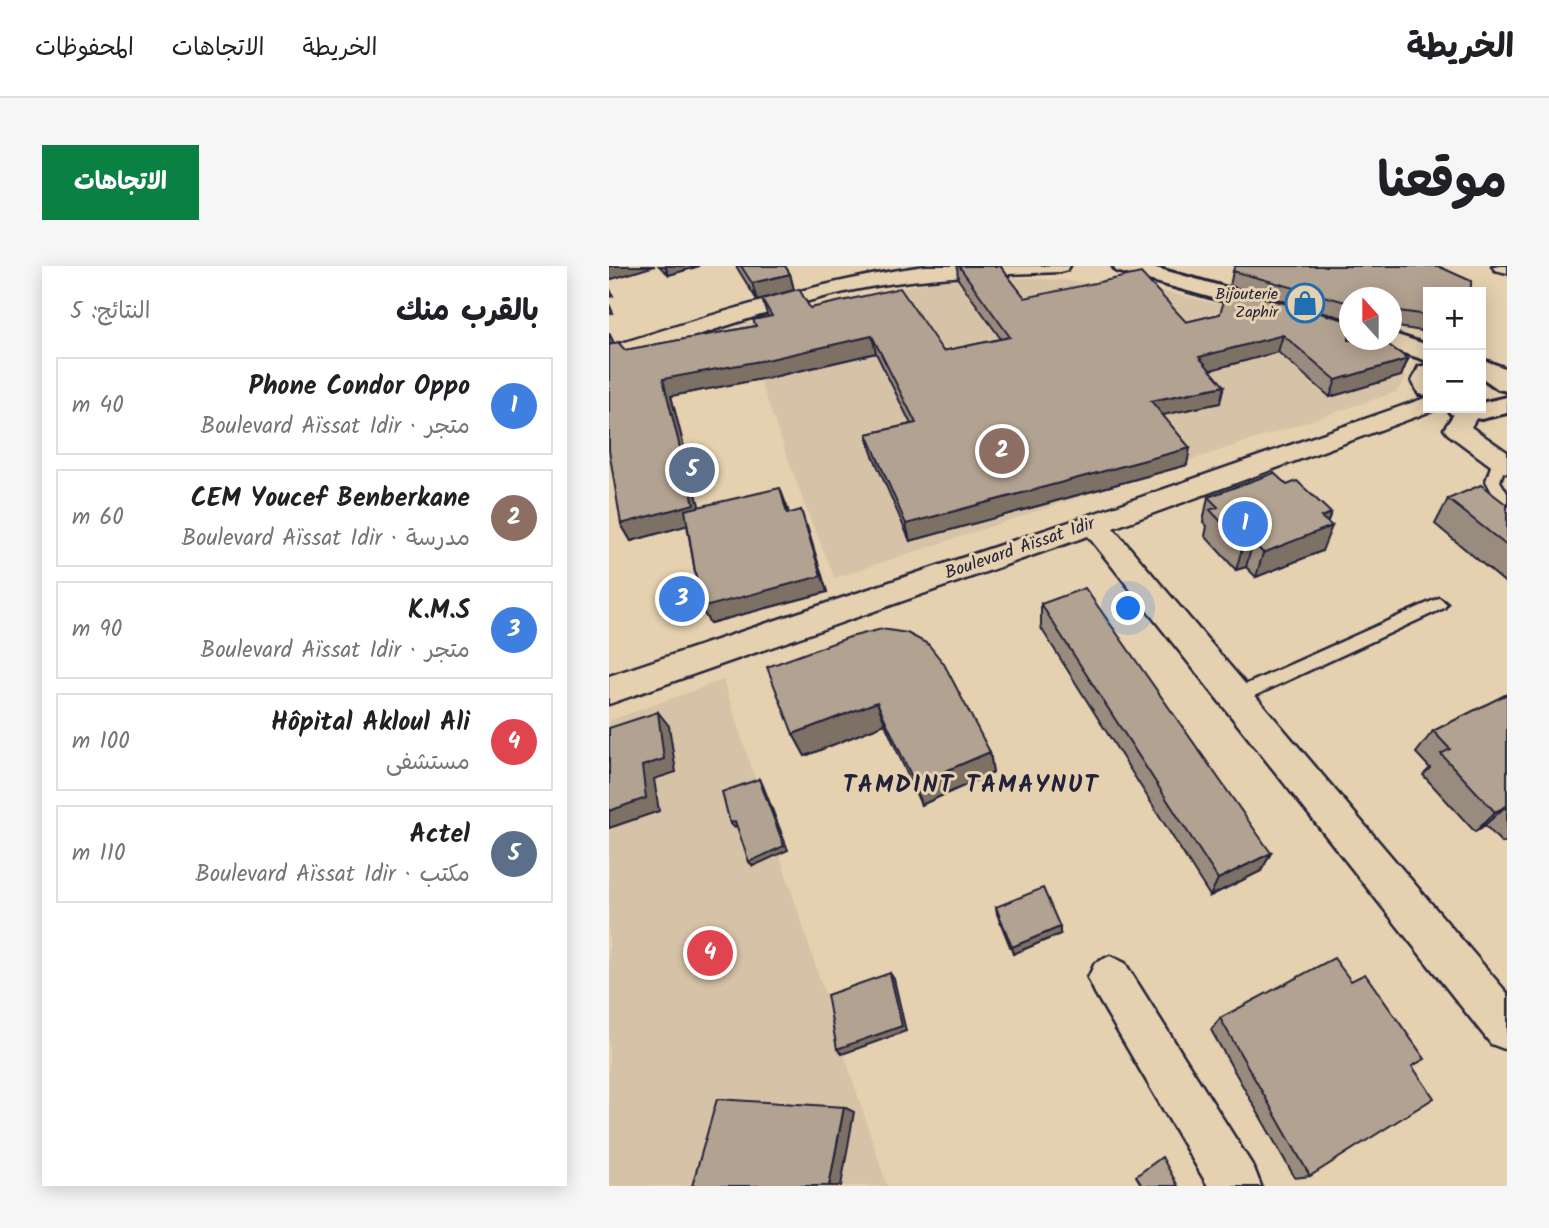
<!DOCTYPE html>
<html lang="ar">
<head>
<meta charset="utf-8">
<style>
	body { margin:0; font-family:Kalam,"Playpen Sans Arabic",sans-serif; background:#f6f6f6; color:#202124; direction:rtl }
	.controls { position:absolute; right:21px; top:21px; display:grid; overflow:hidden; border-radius:0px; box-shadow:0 4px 18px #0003 }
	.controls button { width:63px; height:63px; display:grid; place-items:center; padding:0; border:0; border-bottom:2px solid #e0e0e0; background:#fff; color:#202124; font:35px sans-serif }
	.compass { position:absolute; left:730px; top:21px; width:63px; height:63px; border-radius:50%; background:#fff; box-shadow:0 4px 18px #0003; rotate:339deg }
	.you { position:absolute; left:520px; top:343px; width:24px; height:24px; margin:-18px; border:5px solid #fff; border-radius:50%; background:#1a73e8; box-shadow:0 0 0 10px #1a73e833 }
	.badge { display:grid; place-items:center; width:46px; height:46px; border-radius:50%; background:#0b8043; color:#fff; font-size:23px; font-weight:700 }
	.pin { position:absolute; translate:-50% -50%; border:4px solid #fff; box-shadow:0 2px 7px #0006 }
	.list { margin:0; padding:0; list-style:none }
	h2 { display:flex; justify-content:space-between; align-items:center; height:91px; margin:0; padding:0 28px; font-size:30px }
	h2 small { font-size:23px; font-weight:400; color:#757577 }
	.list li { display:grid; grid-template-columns:46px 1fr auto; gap:21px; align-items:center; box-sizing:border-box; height:98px; margin:0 14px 14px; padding:0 14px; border:2px solid #e0e0e0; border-radius:0px }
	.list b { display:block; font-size:26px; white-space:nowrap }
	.list p { margin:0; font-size:23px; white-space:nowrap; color:#757577 }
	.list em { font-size:23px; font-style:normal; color:#757577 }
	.map { position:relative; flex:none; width:898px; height:920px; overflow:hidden; direction:ltr; border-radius:0px }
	header { display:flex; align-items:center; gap:42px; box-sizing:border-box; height:98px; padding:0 35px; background:#fff; border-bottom:2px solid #e0e0e0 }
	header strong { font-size:33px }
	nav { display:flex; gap:38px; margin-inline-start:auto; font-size:24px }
	.intro { display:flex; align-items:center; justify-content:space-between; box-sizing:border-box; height:168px; padding:0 42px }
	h1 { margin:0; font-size:49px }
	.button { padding:18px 32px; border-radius:0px; background:#0b8043; color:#fff; font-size:24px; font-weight:700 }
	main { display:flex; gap:42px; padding:0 42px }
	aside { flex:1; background:#fff; border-radius:0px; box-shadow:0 4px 18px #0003 }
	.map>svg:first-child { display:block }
	.built { fill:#d6c2a6 }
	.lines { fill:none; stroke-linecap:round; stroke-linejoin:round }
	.lane-casing { stroke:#22223b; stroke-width:5 }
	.street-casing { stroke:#22223b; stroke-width:5 }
	.secondary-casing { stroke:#22223b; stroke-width:6 }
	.lane { fill:#e5d0af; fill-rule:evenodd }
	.street { fill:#e5d0af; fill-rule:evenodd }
	.secondary { fill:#e5d0af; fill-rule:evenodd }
	.wall { fill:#998b7d; stroke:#22223b; stroke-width:2 }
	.shaded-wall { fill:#7d7166; stroke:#22223b; stroke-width:2 }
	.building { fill:#b2a291; stroke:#22223b; stroke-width:2 }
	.labels { text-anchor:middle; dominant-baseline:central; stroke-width:6; stroke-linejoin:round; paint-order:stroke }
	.far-poi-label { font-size:16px; fill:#22223b; stroke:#e5d0af; text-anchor:end }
	.street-label { font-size:18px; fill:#22223b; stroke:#e5d0af }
	.district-label { font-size:24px; font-weight:bold; letter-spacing:2px; fill:#22223b; stroke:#e5d0af }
</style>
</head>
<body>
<header>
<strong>الخريطة</strong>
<nav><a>الخريطة</a><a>الاتجاهات</a><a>المحفوظات</a></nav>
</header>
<div class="intro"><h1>موقعنا</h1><a class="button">الاتجاهات</a></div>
<main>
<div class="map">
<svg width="898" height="920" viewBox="0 0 898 920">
	<rect width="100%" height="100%" fill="#e5d0af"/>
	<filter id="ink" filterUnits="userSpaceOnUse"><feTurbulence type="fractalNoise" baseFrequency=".0143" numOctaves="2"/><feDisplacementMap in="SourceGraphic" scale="14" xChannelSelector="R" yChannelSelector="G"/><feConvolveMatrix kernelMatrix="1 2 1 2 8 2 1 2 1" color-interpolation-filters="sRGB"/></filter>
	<g filter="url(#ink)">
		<path class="built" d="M422 12 534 21 663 50 740 74 793 103 797 113 787 126 226 312 195 237 131 60 333 13Z
			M114 414 278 920H0V455Z"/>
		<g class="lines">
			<defs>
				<path id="lane" d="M891 190 898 194 891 215 898 227V239L886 232 877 215 884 194Z
					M830 332 838 338 835 342 632 436H620L617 431 620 426Z"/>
				<path id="street" d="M316 0H461L458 4 451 6C379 9 310 10 240 25 158 43 81 75 0 95V81C104 49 208 15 316 0Z
					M883 0H898V7L886 4Z
					M819 131V142L828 143 504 262 898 727V784L882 778 479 270 0 438V410L475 251Z
					M849 142H871L872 144 862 161 898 186V207L889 205 839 168 835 163Z
					M501 690 516 697 645 902 652 920H599L486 727 479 712 486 697Z"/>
				<path id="secondary" d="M504 0H540L740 56V70L507 5Z
					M782 67 819 79V95L770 79 767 74H782Z
					M872 93 898 103V125L889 123 872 111Z
					M819 99V130L810 128 803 115 810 101Z
					M898 131V147L872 153 842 148 838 142H872V137Z"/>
			</defs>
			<use href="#lane" class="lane-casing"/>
			<use href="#street" class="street-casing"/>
			<use href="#secondary" class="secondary-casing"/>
			<use href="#lane" class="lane"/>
			<use href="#street" class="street"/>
			<use href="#secondary" class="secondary"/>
		</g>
		<path class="wall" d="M50 0H90L60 9Z
			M127 0H176L181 8 185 24 148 34Z
			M348 0H391L416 32 577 56 611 48 799 93 792 110 721 131 669 86 601 104 611 137 553 149 578 199 301 275 262 185 258 168 302 158 267 87 168 110 62 130 90 241 177 238 180 247 198 260 218 326 101 357 92 342 78 259 22 275 12 258 16 84 147 60 159 51 153 33 201 42 334 85 392 73 349 13Z
			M624 5 819 26V66L782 60V32H740V53H738L621 20Z
			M678 219 722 247 718 256 713 285 647 311 637 301 627 304 596 270 598 260 594 256 599 231Z
			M839 233 898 239V318L826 258Z
			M432 338 662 587 652 605 601 630 432 362Z
			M241 371 381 486 384 507 312 539 276 458 196 490 184 468Z
			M898 428V575L893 577 876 559 866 566 814 509 821 502 807 487 824 465Z
			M387 641 451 668 404 688 388 648Z
			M742 715 803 800 701 910 686 912 602 764 611 752Z"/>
		<path class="shaded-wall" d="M0 0H46L0 14Z
			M56 0H90L60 9Z
			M181 8 185 24 148 34 143 17Z
			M0 21 4 30 0 31Z
			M0 38 4 47 0 48Z
			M0 67 5 77 0 79Z
			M674 69 669 86 587 108 590 91Z
			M263 70 267 87 168 110 62 130 94 255 22 275 12 258 54 113Z
			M799 93 792 110 721 131 727 114Z
			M615 120 611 137 540 152 542 135Z
			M581 182 578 199 301 275 297 258Z
			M171 222 177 238 184 264 178 248Z
			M192 244 218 326 101 357 92 342Z
			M722 247 716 263 723 260 713 285 647 311 654 287 712 251Z
			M644 276 637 301 627 304 634 279Z
			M268 436 276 458 196 490 184 468Z
			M49 446 60 460 67 506 45 513 50 545 0 562V545L33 500Z
			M381 486 384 507 312 539 306 518Z
			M150 513 153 517 179 584 144 600 140 596Z
			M897 540 876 559 866 566 886 546Z
			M126 555 130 559 125 561 121 557Z
			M662 587 652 605 601 630 609 613Z
			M451 661V668L404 688 403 681Z
			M281 707 285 713 297 765 233 788 228 783Z
			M235 841 245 846 232 920H220Z"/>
		<path class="building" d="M132 0H176L181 8 143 17Z
			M350 0H391L416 32 532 7 577 56 611 48 619 22 740 55V74H773L799 93 727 114 674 69 590 91 615 120 542 135 581 182 297 258 258 168 307 157 263 70 162 93 54 113 85 238 12 258 0 184V79L9 76 16 84 147 60 144 54 163 50 153 33 190 23 201 42 291 22 334 85 401 71Z
			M626 0H829L862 15V26H819V49L782 44V32H740V37L624 5Z
			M665 207 678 219 688 215 722 247 712 251 723 260 654 287 644 276 634 279 601 244 609 241 599 231Z
			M872 219 898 239V280L839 233Z
			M171 222 178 248 192 244 212 310 92 342 76 244Z
			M476 322 662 587 609 613 432 338Z
			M273 363 298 367 319 378 335 398 381 486 306 518 268 436 184 468 158 401 241 371Z
			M898 428V540L886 546 832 488 841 483 824 465Z
			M49 446 55 493 33 500 37 532 0 545V462Z
			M150 513 175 580 140 596 126 555 121 557 113 526Z
			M434 622 451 661 403 681 387 641Z
			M725 692 742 715 756 708 816 793 803 800 825 832 701 910 611 752Z
			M281 707 293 760 228 783 218 729Z
			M108 833 235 841 220 920H83Z
			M553 891 569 920H533L527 910Z"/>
	</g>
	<defs>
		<symbol id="shop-ring" viewBox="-11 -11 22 22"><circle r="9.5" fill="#e5d0af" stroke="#1f6fb2" stroke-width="1.5"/><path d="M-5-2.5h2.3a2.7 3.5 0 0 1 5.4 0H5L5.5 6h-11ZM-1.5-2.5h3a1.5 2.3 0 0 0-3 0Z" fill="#1f6fb2"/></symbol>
	</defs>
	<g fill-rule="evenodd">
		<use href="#shop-ring" x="674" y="15" width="44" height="44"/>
	</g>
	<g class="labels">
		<g class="far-poi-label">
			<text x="669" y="28">Bijouterie<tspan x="669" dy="18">Zaphir</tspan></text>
		</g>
		<g class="street-label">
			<text transform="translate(411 283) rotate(-19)">Boulevard Aïssat Idir</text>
		</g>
		<g class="district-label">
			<text x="362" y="519">TAMDINT TAMAYNUT</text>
		</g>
	</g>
</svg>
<div class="controls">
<button>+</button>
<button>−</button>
</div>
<svg class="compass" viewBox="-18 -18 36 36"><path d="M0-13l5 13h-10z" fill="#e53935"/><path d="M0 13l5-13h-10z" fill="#757577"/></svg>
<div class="you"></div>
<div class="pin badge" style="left:636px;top:258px;background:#3f7fe0">1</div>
<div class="pin badge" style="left:393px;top:185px;background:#8d6e63">2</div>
<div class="pin badge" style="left:73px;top:333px;background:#3f7fe0">3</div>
<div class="pin badge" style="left:101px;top:687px;background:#e0444e">4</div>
<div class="pin badge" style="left:83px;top:204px;background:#5c6f8a">5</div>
</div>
<aside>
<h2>بالقرب منك<small>النتائج: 5</small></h2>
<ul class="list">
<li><span class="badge" style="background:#3f7fe0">1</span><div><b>Phone Condor Oppo</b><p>متجر · Boulevard Aïssat Idir</p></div><em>40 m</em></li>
<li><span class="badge" style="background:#8d6e63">2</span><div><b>CEM Youcef Benberkane</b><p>مدرسة · Boulevard Aïssat Idir</p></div><em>60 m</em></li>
<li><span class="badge" style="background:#3f7fe0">3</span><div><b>K.M.S</b><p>متجر · Boulevard Aïssat Idir</p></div><em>90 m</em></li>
<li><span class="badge" style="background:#e0444e">4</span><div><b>Hôpital Akloul Ali</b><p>مستشفى</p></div><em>100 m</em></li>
<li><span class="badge" style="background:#5c6f8a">5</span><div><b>Actel</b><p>مكتب · Boulevard Aïssat Idir</p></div><em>110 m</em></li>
</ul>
</aside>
</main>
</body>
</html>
